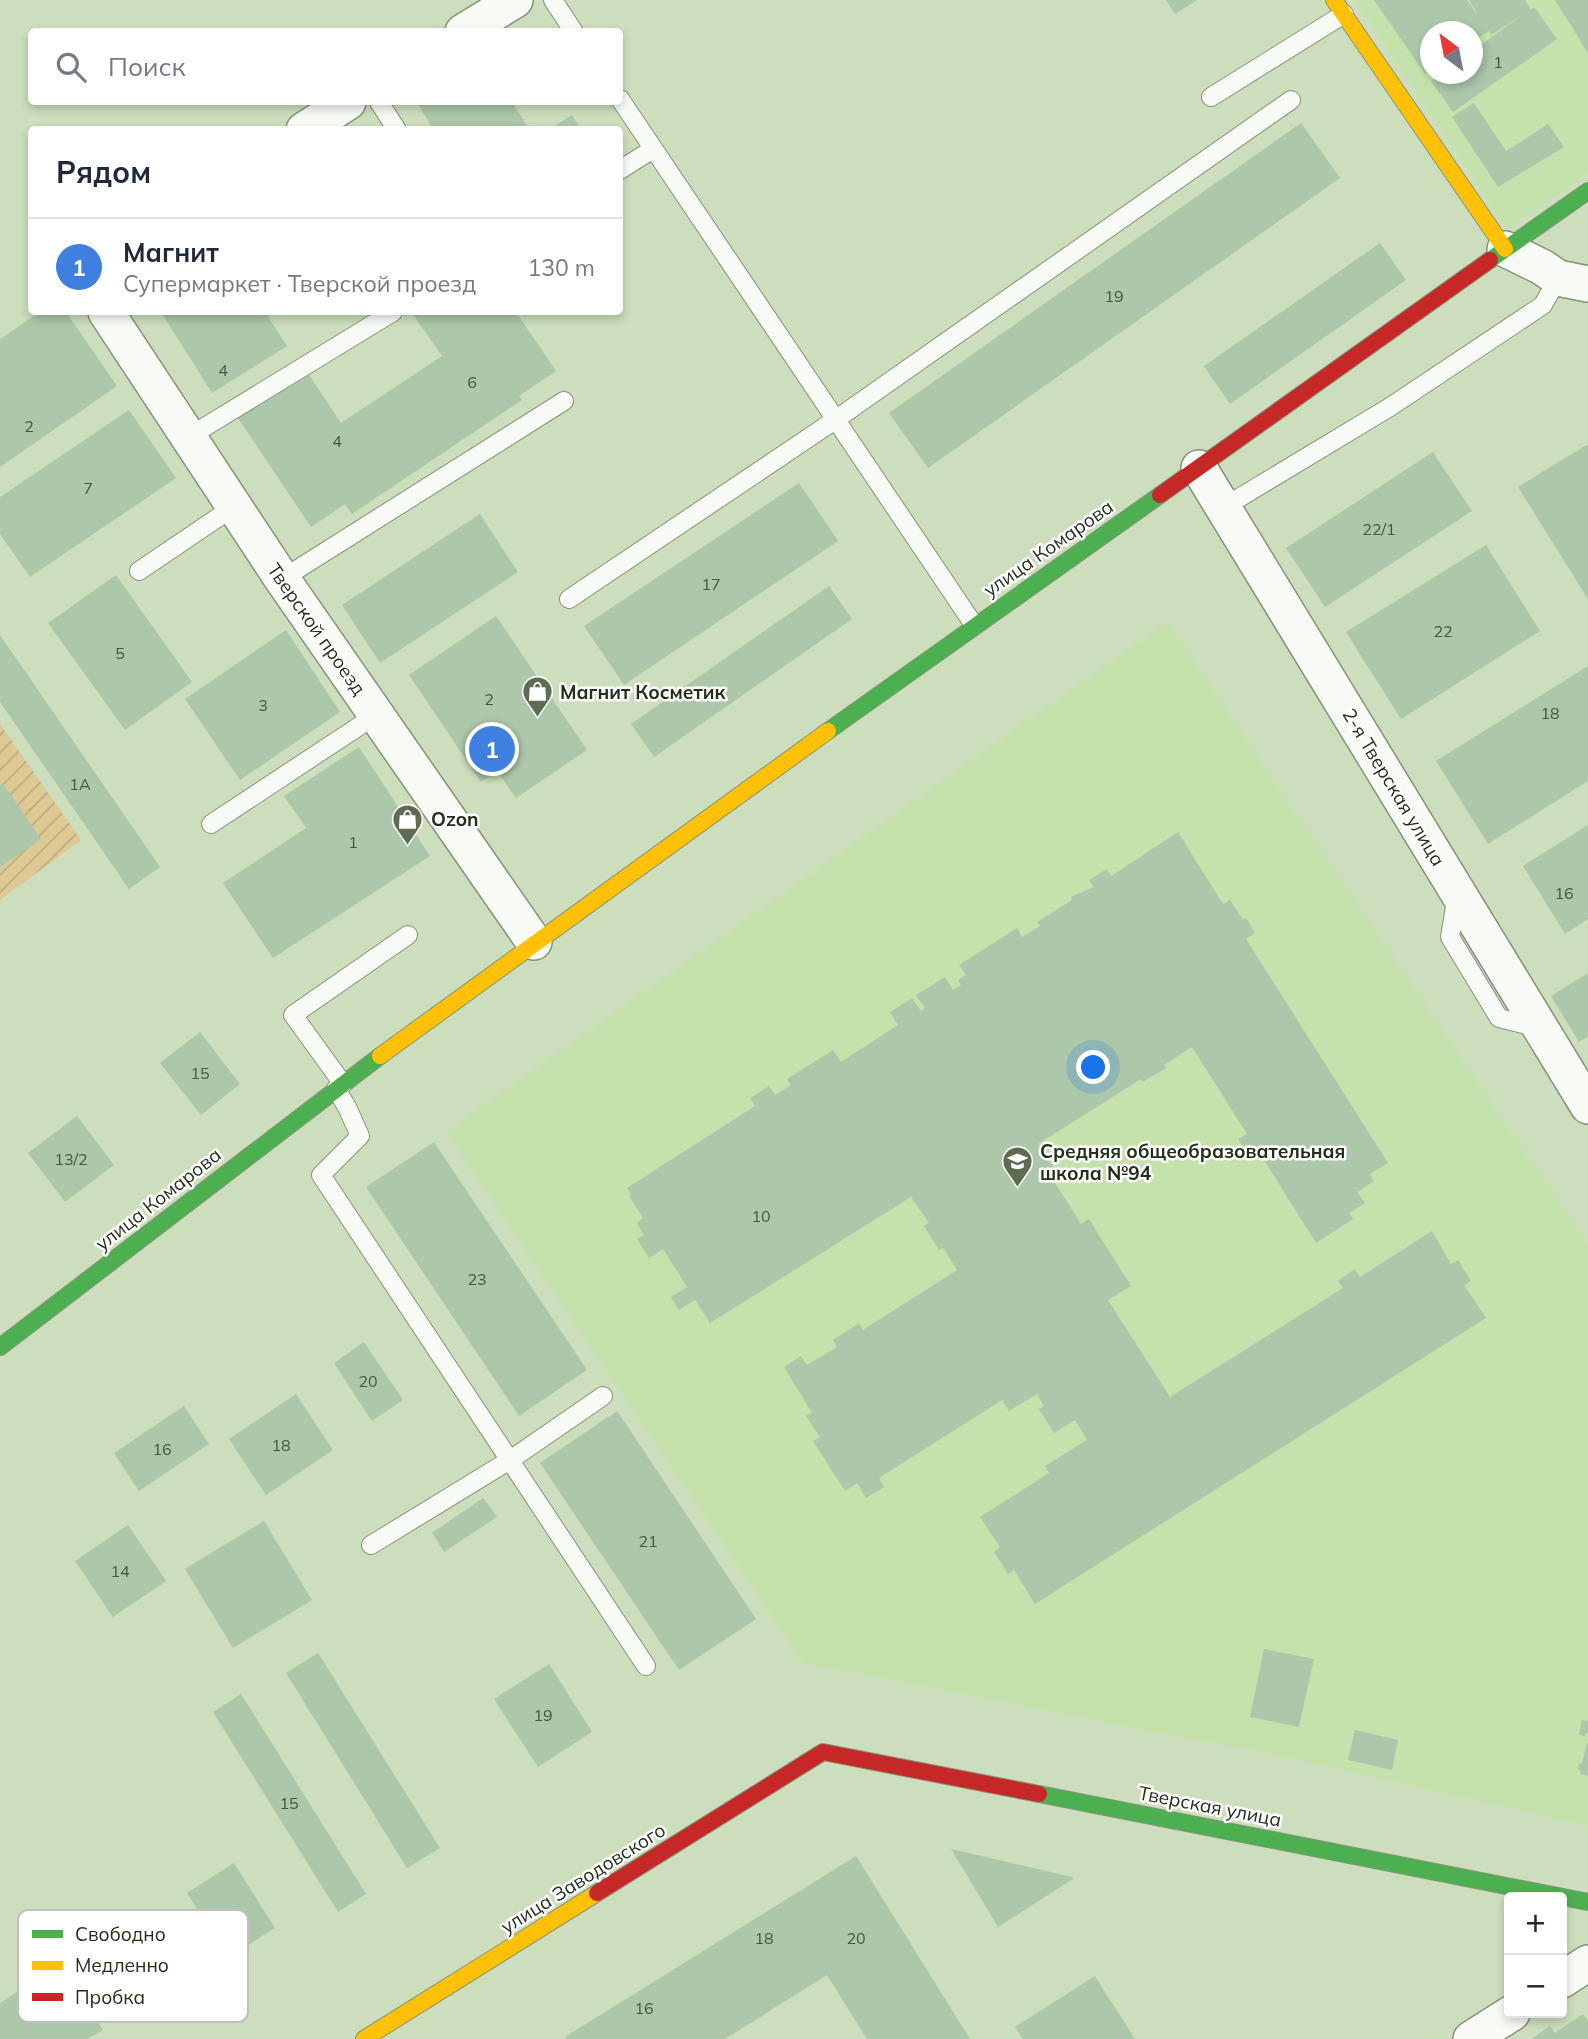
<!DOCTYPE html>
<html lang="ru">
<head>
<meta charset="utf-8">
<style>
	body { margin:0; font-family:Mulish,sans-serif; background:#f2f2f3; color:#1f2937 }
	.controls { position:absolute; right:21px; bottom:21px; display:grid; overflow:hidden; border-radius:7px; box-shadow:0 4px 10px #0003 }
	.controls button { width:63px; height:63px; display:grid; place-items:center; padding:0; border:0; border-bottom:2px solid #e0e1e3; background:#fff; color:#1f2937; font:35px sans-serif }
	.compass { position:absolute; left:1420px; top:21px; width:63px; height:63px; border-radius:50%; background:#fff; box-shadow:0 4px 10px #0003; rotate:328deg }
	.you { position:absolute; left:1094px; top:1068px; width:24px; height:24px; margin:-18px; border:5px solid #fff; border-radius:50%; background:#1a73e8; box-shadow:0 0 0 10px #1a73e833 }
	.badge { display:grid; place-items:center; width:46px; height:46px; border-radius:50%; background:#5e6c51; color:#fff; font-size:23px; font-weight:700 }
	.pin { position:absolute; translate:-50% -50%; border:4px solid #fff; box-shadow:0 2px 7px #0006 }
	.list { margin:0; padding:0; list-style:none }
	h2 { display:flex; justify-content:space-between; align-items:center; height:91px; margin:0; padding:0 28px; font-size:30px }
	h2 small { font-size:23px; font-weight:400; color:#747a83 }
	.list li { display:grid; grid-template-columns:46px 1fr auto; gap:21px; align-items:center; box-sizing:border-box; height:98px; padding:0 28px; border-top:2px solid #e0e1e3 }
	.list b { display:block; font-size:26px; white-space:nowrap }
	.list p { margin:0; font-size:23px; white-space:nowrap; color:#747a83 }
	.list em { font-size:23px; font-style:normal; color:#747a83 }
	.icon { flex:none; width:38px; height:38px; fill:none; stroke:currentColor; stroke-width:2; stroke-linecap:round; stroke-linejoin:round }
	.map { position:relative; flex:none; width:1588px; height:2039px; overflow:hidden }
	.search { position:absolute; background:#fff; box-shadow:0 4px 10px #0003; left:28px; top:28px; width:595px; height:77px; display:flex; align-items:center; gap:18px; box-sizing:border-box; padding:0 24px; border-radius:7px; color:#747a83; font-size:26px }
	.panel { position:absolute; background:#fff; box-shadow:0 4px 10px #0003; left:28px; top:126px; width:595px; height:189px; border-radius:7px }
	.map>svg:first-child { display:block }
	.built { fill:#c5e2ac; fill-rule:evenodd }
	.garden { fill:url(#garden-furrows) }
	.building { fill:#acc7aa }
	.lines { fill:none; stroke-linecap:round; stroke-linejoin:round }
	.lane-casing { stroke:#869379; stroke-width:20 }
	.street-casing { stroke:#869379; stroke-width:38 }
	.fast-casing { stroke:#869379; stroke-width:18 }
	.slow-casing { stroke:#869379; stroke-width:18 }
	.jam-casing { stroke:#869379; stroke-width:18 }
	.lane { stroke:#f7faf5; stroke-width:18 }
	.street { stroke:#f7faf5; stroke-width:35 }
	.fast { stroke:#4caf50; stroke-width:16 }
	.slow { stroke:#ffc107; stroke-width:16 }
	.jam { stroke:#c62828; stroke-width:16 }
	.labels { text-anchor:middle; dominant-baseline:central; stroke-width:5; stroke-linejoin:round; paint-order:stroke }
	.number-label { font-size:16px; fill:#45553c }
	.street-label { font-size:19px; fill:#232f17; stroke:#fff }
	.poi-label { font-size:19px; font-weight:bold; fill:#232f17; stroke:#fff; text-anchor:start }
	.key { fill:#fff; stroke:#bdc1b9; stroke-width:2 }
	.key-label { font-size:19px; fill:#232f17 }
</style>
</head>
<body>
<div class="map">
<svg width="1588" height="2039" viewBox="0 0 1588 2039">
	<defs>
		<pattern id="garden-furrows" width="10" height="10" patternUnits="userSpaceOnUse" patternTransform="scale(1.75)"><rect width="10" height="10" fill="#dec894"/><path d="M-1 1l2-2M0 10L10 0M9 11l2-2" fill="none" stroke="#beac7f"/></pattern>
	</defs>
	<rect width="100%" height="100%" fill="#ccdebc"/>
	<path class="built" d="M1356 0H1588V173L1507 230ZM1430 32H1472V74H1430Z
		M1167 622 1588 1246V1826L1290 1758 804 1663 446 1132Z"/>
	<path class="garden" d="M0 724 81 840 0 900Z"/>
	<path class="building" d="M1166 0H1197L1175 14Z
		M1374 0H1467L1479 17 1469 0H1525L1531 10 1534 7 1557 39 1453 112 1431 81 1441 74H1472V51L1525 13 1491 35 1489 31 1472 42V32H1430V71L1425 74Z
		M1555 0H1588V53Z
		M419 102H512L530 130H434L417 103Z
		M1474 103 1506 151 1548 124 1564 147 1498 187 1452 117Z
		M572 115 581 130H548Z
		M1301 123 1340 178 928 468 889 413Z
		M1380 243 1406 280 1230 404 1204 366Z
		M40 312H66L117 386 0 467V339Z
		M161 312H265L287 346 212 393Z
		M414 312H516L556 371 519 396 522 400 352 514 345 504 311 527 238 418 307 372 341 423 442 356 412 313Z
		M129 410 176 478 30 577 0 534V497Z
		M1588 444V599L1518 487Z
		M1433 452 1472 511 1325 607 1286 548Z
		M799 483 838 541 624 685 584 626Z
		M480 514 518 572 380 663 342 605Z
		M1486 545 1540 631 1401 719 1346 632Z
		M116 575 192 682 125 730 48 623Z
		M829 586 852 619 654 757 631 724Z
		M496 616 587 750 516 798 497 771 481 782 409 675Z
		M286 630 340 712 240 780 185 699Z
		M0 635 160 867 129 889 0 702Z
		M1588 666V781L1488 844 1436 761Z
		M359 747 430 856 273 958 223 883 306 828 284 796Z
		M3 783 41 839 0 867V785Z
		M1588 825V919L1565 934 1523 866Z
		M1178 832 1223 904 1230 900 1243 920 1246 918 1255 933 1246 939 1388 1163 1370 1174 1374 1181 1357 1192 1365 1203 1349 1213 1353 1219 1316 1243 1257 1149 1248 1155 1238 1139 1247 1134 1192 1047 1164 1065 1166 1068 1143 1082 1141 1079 1038 1144 1058 1174 1052 1178 1081 1224 1089 1219 1131 1286 1108 1300 1170 1397 1343 1288 1338 1281 1355 1269 1360 1277 1432 1231 1451 1264 1458 1260 1471 1281 1464 1285 1486 1318 1035 1604 1014 1570 1008 1574 994 1552 1000 1547 980 1517 1049 1473 1045 1466 1087 1440 1075 1420 1054 1433 1039 1409 1044 1406 1037 1394 1009 1411 1002 1400 879 1478 884 1487 866 1498 857 1483 845 1491 813 1441 820 1437 806 1416 812 1413 784 1367 801 1356 807 1365 837 1347 833 1340 859 1323 863 1330 957 1270 943 1248 939 1250 924 1226 929 1223 911 1197 710 1323 695 1300 679 1310 671 1297 687 1287 663 1249 649 1258 637 1239 644 1235 637 1223 643 1218 629 1196 631 1195 627 1188 755 1106 750 1098 769 1086 775 1095 791 1085 787 1079 833 1050 841 1062 898 1025 890 1012 912 998 921 1011 925 1008 916 995 945 977 953 990 961 985 958 980 966 975 959 965 1017 928 1022 937 1040 926 1037 922 1072 900 1071 897 1094 887 1089 880 1107 869 1111 876Z
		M1588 973V1036L1579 1042 1551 996Z
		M200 1032 240 1084 201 1115 160 1063Z
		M77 1116 114 1165 65 1202 28 1153Z
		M434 1142 587 1370 519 1416 366 1187Z
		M364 1342 403 1400 372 1421 334 1363Z
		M296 1394 333 1450 266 1495 229 1439Z
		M184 1406 209 1444 139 1491 114 1453Z
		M617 1411 756 1619 679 1670 540 1463Z
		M483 1498 497 1517 444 1552 432 1533Z
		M264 1521 312 1600 233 1648 185 1569Z
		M128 1525 166 1581 113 1617 75 1561Z
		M1264 1649 1314 1659 1299 1727 1250 1717Z
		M318 1653 440 1848 407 1868 286 1673Z
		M549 1664 592 1732 538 1767 494 1699Z
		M241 1694 366 1894 338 1912 213 1712Z
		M1582 1720 1588 1721V1734L1586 1733 1585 1736 1579 1735Z
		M1355 1730 1398 1740 1392 1770 1348 1760Z
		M1587 1743H1588V1776L1580 1774 1581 1771 1578 1770 1579 1763 1582 1764Z
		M951 1849 1072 1877 1073 1879 998 1927Z
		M856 1856 970 2039H867L827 1975 725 2039H566L565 2037Z
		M234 1863 275 1928 227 1958 187 1893Z
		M60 1964 103 2030 88 2039H0V2003Z
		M1095 1976 1135 2039H1023L1015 2027Z
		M1583 2014 1588 2021V2039H1531L1550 2026 1555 2033Z"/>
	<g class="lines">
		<defs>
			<path id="lane" d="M553 0 574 32
				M1211 97 1344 14
				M620 99 974 625
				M379 102 397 130
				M620 170 653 149
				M190 436 393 312
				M1224 507 1390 407 1543 305 1558 278
				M139 571 235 506
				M282 579 564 401
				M569 599 835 420 1291 100
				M211 824 376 715
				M1457 895 1450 937 1499 1018 1539 1028
				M343 1084 293 1015 408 935
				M336 1089 347 1107 360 1136 321 1175 646 1666
				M371 1545 510 1460 603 1396"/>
			<path id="street" d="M463 32 515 0
				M304 130 348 102
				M1505 249 1542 267 1558 278 1588 284
				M106 312 282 579 534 942
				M1199 468 1588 1106
				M1562 1980 1588 1963
				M1471 2039 1512 2013"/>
			<path id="fast" d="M1490 260 1588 191
				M828 731 1160 495
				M0 1347 380 1056
				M1039 1794 1588 1902"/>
			<path id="slow" d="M1334 0 1505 249
				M380 1056 828 731
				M364 2039 597 1893"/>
			<path id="jam" d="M1160 495 1490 260
				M597 1893 823 1752 1039 1794"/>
		</defs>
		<use href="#lane" class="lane-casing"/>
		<use href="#street" class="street-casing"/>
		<use href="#fast" class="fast-casing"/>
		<use href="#slow" class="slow-casing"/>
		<use href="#jam" class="jam-casing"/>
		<use href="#lane" class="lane"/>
		<use href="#street" class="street"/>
		<use href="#fast" class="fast"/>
		<use href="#slow" class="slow"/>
		<use href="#jam" class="jam"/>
	</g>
	<defs>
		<symbol id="shop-pin" viewBox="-11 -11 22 30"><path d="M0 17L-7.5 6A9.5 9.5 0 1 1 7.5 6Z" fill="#5e6c51" stroke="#fff"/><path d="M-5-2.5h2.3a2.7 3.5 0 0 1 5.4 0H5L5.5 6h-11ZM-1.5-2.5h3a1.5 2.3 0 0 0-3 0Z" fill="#fff"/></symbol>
		<symbol id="school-pin" viewBox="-11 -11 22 30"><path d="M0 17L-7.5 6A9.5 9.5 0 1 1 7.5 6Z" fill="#5e6c51" stroke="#fff"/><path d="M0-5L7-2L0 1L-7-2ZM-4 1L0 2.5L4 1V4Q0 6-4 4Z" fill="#fff"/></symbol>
	</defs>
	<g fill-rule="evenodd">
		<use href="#shop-pin" x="520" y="674" width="35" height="47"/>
		<use href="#shop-pin" x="390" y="802" width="35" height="47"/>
		<use href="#school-pin" x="1000" y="1144" width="35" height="47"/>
	</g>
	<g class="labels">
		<g class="number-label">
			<text x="1498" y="62">1</text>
			<text x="1114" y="296">19</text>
			<text x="223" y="370">4</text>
			<text x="472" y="382">6</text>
			<text x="29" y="426">2</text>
			<text x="337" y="441">4</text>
			<text x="88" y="488">7</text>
			<text x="1379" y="529">22/1</text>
			<text x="711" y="584">17</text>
			<text x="1443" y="631">22</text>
			<text x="120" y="653">5</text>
			<text x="489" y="699">2</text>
			<text x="263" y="705">3</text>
			<text x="1550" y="713">18</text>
			<text x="80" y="784">1А</text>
			<text x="353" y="842">1</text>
			<text x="1564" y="893">16</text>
			<text x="200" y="1073">15</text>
			<text x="71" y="1159">13/2</text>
			<text x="761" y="1216">10</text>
			<text x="477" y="1279">23</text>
			<text x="368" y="1381">20</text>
			<text x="281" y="1445">18</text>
			<text x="162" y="1449">16</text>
			<text x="648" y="1541">21</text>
			<text x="120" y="1571">14</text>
			<text x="543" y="1715">19</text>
			<text x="289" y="1803">15</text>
			<text x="764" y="1938">18</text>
			<text x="856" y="1938">20</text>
			<text x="644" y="2008">16</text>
		</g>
		<g class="street-label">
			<text transform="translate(1048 548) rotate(-35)">улица Комарова</text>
			<text transform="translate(317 629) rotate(55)">Тверской проезд</text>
			<text transform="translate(1394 787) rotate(59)">2-я Тверская улица</text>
			<text transform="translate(158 1199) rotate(-38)">улица Комарова</text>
			<text transform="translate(1210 1806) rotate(11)">Тверская улица</text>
			<text transform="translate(583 1878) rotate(-32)">улица Заводовского</text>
		</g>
		<g class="poi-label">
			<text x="560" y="692">Магнит Косметик</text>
			<text x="431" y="819">Ozon</text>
			<text x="1040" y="1151">Средняя общеобразовательная<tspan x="1040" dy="22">школа №94</tspan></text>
		</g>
	</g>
	<rect x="18" y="1910" width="230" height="112" rx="10" class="key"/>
	<rect x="32" y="1930" width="31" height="8" fill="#4caf50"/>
	<rect x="32" y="1961" width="31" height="9" fill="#ffc107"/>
	<rect x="32" y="1993" width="31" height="8" fill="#c62828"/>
	<g class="key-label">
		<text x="75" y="1941">Свободно</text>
		<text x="75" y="1972">Медленно</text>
		<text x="75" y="2004">Пробка</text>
	</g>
</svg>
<div class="controls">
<button>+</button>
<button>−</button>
</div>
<svg class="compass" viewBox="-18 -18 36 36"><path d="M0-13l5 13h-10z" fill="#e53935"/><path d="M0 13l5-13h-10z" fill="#747a83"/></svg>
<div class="you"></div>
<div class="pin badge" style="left:492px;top:749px;background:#3f7fe0">1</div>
<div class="search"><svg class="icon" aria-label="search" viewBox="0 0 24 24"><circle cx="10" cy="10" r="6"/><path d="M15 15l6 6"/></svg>Поиск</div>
<section class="panel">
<h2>Рядом<small></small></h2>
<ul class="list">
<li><span class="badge" style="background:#3f7fe0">1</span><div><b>Магнит</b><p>Супермаркет · Тверской проезд</p></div><em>130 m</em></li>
</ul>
</section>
</div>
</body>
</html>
